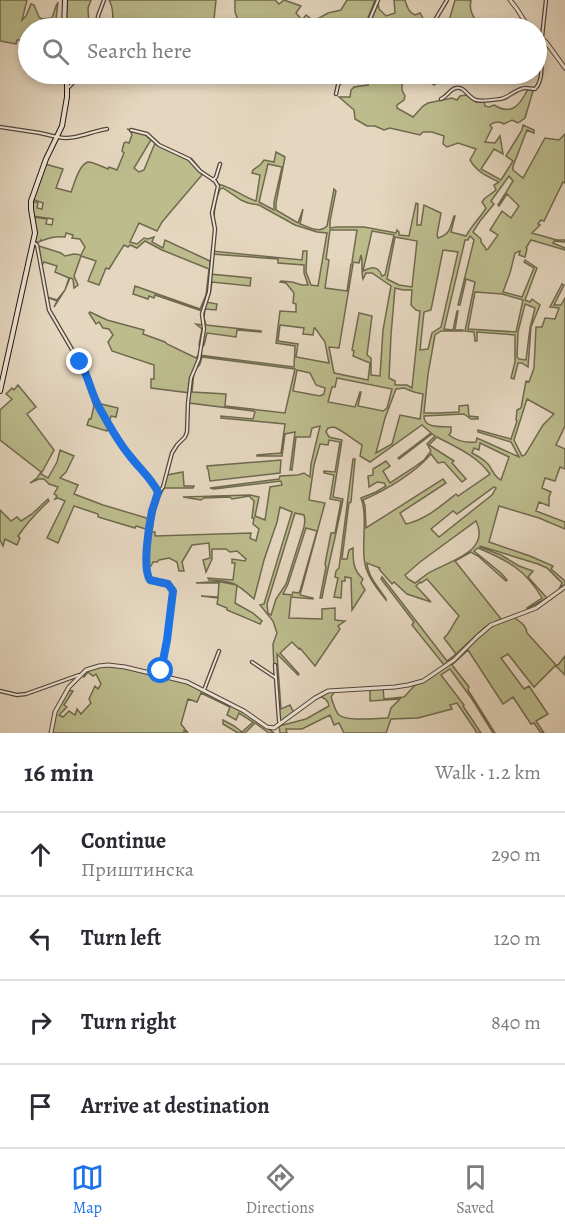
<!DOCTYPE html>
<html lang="en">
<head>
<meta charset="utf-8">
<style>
	body { margin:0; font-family:Alegreya,serif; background:#f2f2f3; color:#2b2b33 }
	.stop { position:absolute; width:18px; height:18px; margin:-14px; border:4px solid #1a73e8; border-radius:50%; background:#fff }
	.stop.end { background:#1a73e8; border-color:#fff; box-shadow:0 2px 6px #0008 }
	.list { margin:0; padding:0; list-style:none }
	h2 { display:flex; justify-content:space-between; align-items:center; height:78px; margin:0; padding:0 24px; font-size:26px }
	h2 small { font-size:20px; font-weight:400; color:#7c7c81 }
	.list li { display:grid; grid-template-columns:39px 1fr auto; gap:18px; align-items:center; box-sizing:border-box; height:84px; padding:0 24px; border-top:2px solid #e1e1e2 }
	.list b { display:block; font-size:22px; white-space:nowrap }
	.list p { margin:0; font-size:20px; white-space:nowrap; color:#7c7c81 }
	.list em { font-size:20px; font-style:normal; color:#7c7c81 }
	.icon { flex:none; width:33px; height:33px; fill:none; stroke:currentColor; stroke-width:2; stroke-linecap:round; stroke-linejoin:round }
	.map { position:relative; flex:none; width:565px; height:733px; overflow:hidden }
	.search { position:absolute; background:#fff; box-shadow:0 3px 9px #0003; left:18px; right:18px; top:18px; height:66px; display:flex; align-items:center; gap:15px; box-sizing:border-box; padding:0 21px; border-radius:33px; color:#7c7c81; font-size:22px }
	.sheet { height:414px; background:#fff }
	nav { display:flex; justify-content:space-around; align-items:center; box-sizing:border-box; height:84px; border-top:2px solid #e1e1e2; background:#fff; font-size:16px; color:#7c7c81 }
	nav a { display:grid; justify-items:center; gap:3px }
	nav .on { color:#1a73e8 }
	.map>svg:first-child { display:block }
	.green { fill:#bcbc8d; stroke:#6f694e; stroke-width:1.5; fill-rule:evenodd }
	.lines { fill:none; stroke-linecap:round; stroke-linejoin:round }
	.minor-casing { stroke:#53463c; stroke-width:4.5 }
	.tertiary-casing { stroke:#53463c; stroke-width:5 }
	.secondary-casing { stroke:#221610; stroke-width:6 }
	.minor { stroke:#eee4d5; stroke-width:2 }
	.tertiary { stroke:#eee4d5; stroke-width:3 }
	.secondary { stroke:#eee4d5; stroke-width:4 }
	.route { stroke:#1a73e8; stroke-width:8 }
</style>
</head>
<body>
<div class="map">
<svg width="565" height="733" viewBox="0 0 565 733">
	<rect width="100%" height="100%" fill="#e5d6bf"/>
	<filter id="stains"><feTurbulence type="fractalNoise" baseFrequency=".00333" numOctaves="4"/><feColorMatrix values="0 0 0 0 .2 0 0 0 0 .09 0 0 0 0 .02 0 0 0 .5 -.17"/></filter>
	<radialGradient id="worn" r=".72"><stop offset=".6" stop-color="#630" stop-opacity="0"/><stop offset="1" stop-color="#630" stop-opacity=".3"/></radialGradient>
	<path class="green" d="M0 0H27L22 20 26 16 31 4 34 5 39 17 42 19 52 18 56 6 58 2 55 28 45 26 42 28H28V36L24 40H17L16 44 0 41Z
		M67 0H91L88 8 89 28H66Z
		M109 0H216L214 19H195V28H185L182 26 177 28H112C113 19 114 9 109 0Z
		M235 0H275L279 4 284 0 301 6 296 13 302 20 306 15 314 21 328 13 341 10 347 0H375L364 28H241L235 12Z
		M394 0H405C407 6 408 12 415 15L420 13 424 20 417 24 413 28H368L378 3 379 9 386 16 395 13Z
		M455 0H469L471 1C468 11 476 20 480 28H447Z
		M368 74H441L438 76V82L434 85C424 78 413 72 402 82V90L405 96 404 100 397 105V108L413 117 423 106 428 103 452 98 457 100 460 96 466 95 476 102 484 101 485 106 489 107 494 105C512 116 520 105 528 89L533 91 525 118 518 123 512 120 504 124C499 121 495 121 490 125L492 128 485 142 495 143 500 136 503 154 494 149 481 169 501 180 513 161 506 156 522 130 523 125 534 130V133L527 130 513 166V170L523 178 545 138 559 140 565 134V183L563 182 544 221 541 220 538 224 540 225 532 233 557 240H565V242L554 241 553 243 565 248V250L531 240 526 248 527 249 525 257 519 255 520 251 515 253 510 273 503 292 522 297 534 268 524 262 525 260 537 268 525 300 530 302 532 299 540 305 531 327 528 367 522 363H518L514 379 511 378 515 362V335L477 332V341H475L474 332 465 331 475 282 466 279 460 305H458L474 240 470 236 468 240H465L444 329 453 330 457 311H458L455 330H463V331H441L435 335 428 374 424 413H439L459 412V406L468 405 469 416 478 417V419H471L464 414 424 416C424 429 441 426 451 427V432L449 435C457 441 467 443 476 442L477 438 519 457 511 442 478 432V430L511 439 517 421 516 420 517 410 521 408 526 381 529 382 534 368 536 327H542L545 318 555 319 559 308 550 307 562 284 564 285 554 305H561L565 298V426L556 445 565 449V469L560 467 555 481 545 478 542 488 551 492 549 497V506L539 502 536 511 565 522V529L539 518 499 506 489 542 530 556 553 566 551 569 565 581V585L560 587 562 583 547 568 538 564 480 546V547L501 555 519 566 533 571 528 577 547 598 527 609V608L542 598C526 570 507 560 478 548L474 551 501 573 507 580 506 581 478 556 471 552 455 561 501 619 485 627 444 665 412 625 414 622 381 579 382 577 447 661 456 654 444 638C451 632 453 623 459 616L427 579 421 583 420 582 416 586 431 602 407 594 394 582 392 584 379 569 380 568 367 563C368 577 379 588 386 599V600C379 591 371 582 367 571 359 551 369 519 361 498L376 492 386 486 384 483 377 482 369 487 368 476 373 475V469L386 461 390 466 383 471 390 483 413 468 424 460 431 451 427 444 435 436 432 434 399 459 398 458 431 433 422 425 370 462 360 456 362 445C352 439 345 432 334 427L328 428 326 432 329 437 342 440 333 497 343 499C337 532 328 565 322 598H320L326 567 325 564 331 533H335L341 501 330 499 334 475 324 473V471L335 472 340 442 329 440 328 445 320 444 314 465 309 500 325 503 300 595 313 598V599L291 597 289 618 322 619V609L335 608V620L345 621 338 626 340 629 315 666 300 648 299 649 292 642 280 653 299 674 298 675 277 654 281 709 290 705 294 713 280 722 276 670H274L273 644 277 633 273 621 260 605 264 604 292 512 280 507 277 522 264 560 254 599C236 583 234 581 209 580L208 578 233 580 235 563H232V559L245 561 246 559 237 551 230 552 226 549H212V559L206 572 203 560 210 558 209 543 192 545 182 562 184 571H179L177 562 169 558 159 560 157 562H153L151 566H147L148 543 152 511 158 495 163 488 167 475 183 472 184 486H194L193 488H164C156 503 153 516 152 532H155V536L251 533 250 538 256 541 259 529 253 524 254 518H252L254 501 249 496 232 499 230 497 204 498 201 500 183 497 250 495 259 497 255 516 265 520 270 487 282 485 281 481 214 489 210 488 279 479 280 476 298 475 304 473 310 477 311 464 320 426 312 428 310 437H296L292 470H290L295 432 285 434 282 456H257V455L281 453 285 424 221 418V416L253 419 255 412 253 411 189 403 190 393 151 388V379H154V365L112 351 108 342 113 335 109 329 103 328 99 322 96 324 89 313 90 312 107 320 144 330 143 334 165 342 167 344 196 358 199 354V355L294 367 295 346 276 343 280 311 296 312V304L293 303 294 293 286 283 280 282 281 281 292 282 302 285H308L304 273V265L278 263V259L212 254V251L302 260 303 251H307L306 272 311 285 318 286 327 233 317 232 295 225 259 205 248 203 241 200 223 188 220 189C216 199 214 210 214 220L212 216 218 184C232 187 243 197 256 201L260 175 252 173 253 170 260 165 264 160 274 162 276 152 285 157 276 203V210L298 223 303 209 300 224C309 227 319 234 327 226L334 189 336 191 330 221V228L337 227H364L396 233 397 230 399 232V235L409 236 416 203 418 204 417 225H421L424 205 441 213 437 235 438 238C451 234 450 227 454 216H455L451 232 466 236C472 225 480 218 486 208L482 202 484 199 496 190 494 185 499 182C487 176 477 172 470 160L476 149 458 143 447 147 443 144 444 136 432 132H423L420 135 390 128 384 130 375 126H367L355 119 354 110 339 97H350L351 90 354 87 368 85ZM268 164 282 167 274 202V210L259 202ZM509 176 513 181 498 205 499 206 507 194 519 206 511 218 502 211 490 230 498 235 488 249 486 250 485 247 481 242V239L473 232 480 221 494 204 491 201ZM330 230H357L352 262 359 263 361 255C363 263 361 271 363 279L366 273H372L391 286 383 330 380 376 371 375V358L367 355 372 316 359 313 352 350 354 351 353 356 370 363 368 380 334 373 329 347 339 348 353 264H351L347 291 325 288 329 260 326 259ZM372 231 394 235 385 275 382 276C378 265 372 267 363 271ZM395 237 417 241 412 287 399 285 387 279ZM443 250 458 252 441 327 432 333 428 349 420 350 424 312 431 310ZM395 288 403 290H412L411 305 416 310 420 311 412 388 407 385H395V381L389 378 391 335ZM475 292 502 294 523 300 516 332 468 329ZM525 304 535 308 530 328 526 360 519 359 517 357 518 332ZM280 325 304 328 303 334 313 335 314 328H315L325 342 329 363 296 357 298 344 278 341ZM202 357 295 369 285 413 225 406 226 394 192 392 194 372 200 364ZM297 370 310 373 316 385 325 388 324 394 320 396 293 391ZM337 378 392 389 387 408 383 411 358 406 361 392H360L355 407 328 402 332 387H335ZM404 388 414 392 423 394 420 419 400 415 392 444 376 453 385 418 396 389ZM527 399 554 414 543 425 525 455 522 456 514 440ZM437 437C456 447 477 456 490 474L458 496 456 494C441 506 425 520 406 524L400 513 446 483 443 479 366 528 365 506 363 500C386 490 415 473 431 454L438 463 444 462 462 482 466 479 452 463 454 461 429 445ZM480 443 509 457 501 480C494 477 493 470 488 464 483 459 478 456 472 453L474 448 479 450ZM494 487 496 488 492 495 439 537 431 529 453 511 457 514ZM295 513 304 515 305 520 304 527 286 584 276 599 271 615 268 613 267 604ZM476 521C492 553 445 562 427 574 423 577 419 580 415 583L408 579 405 575 420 562ZM306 528 317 531 300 591 298 593 293 592 292 595 283 594 288 584Z
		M127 129 144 134 151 140 134 168 139 172 144 170 155 143 192 161V159L202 171 201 173 202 175 162 222 157 231 139 223 130 242 137 244 144 238 148 239 154 237 152 242 163 248 165 240 210 261V274L251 278 250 286 212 282 210 294H208L206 302 217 304 216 310 205 309 204 318 206 325 261 331V332L237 330 236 337 207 333 204 345 200 349 201 346 199 345 202 329 196 324 203 325 202 311 155 295 154 298 149 296 148 299 133 294 135 286 200 309 206 295 209 269 162 250 145 241 137 248 130 245 128 247 124 245 109 269 106 268 99 285 88 281 96 261 81 256 74 276 78 285 74 288 73 279 70 278 65 290 54 307 57 301 47 297 57 300 65 290 69 278 55 272 57 266 44 262 41 267 39 246 61 253 65 256 74 254 81 255 85 247 80 239 72 238 73 235 66 233 65 237C55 236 50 238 41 241V240L39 242H35L33 217 47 219 46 224 52 225 53 219 32 216V201L38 203 37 208 42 209 43 203 32 199 45 164 63 169 56 188 71 192C74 185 79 164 88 162 93 162 103 167 108 169L109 167 117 170 124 153 122 151 124 143 126 142 129 143 132 135 130 130Z
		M18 385 36 407 27 414 54 450 41 474 48 478 57 462 60 450 74 456 66 472 60 478 78 485 74 494 103 505 150 519 149 530 136 526 135 528 98 517V514L74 506 58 543 47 538 65 501 58 498 55 499 57 496 54 494 58 487 49 484 44 479H39L30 483 37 478 41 472 0 440V410L12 399 6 394 12 388 14 390Z
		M94 399 97 403 118 408 116 417 111 416 107 431 87 425 89 419H91L94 406 92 400Z
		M353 459H355L351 502 349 503 342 559H347L349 550 353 548C353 561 353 570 363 579L361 583 365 590 352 610 351 578 345 577V581H342L341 598 334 597 338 578 335 577 336 571 339 568Z
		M281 460 280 473 210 481 208 469 207 468V466Z
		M48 499 49 501C37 512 27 523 18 536L20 538 17 545 5 539 3 546 0 540V510L11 521 17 517 21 521 32 514Z
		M209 582H221L237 585 235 603 253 613 262 621 260 624 227 610V608L217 604 218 598 201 596 218 597 219 583H196Z
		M513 616C519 622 526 624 527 633L556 665H558L565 656V675L557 667 555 666 534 687 508 654 501 658 524 689 529 686 548 714 536 721 544 733H541L534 723 531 724 513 697 503 704 468 650 452 665 469 687 468 690 495 733H493L472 699 450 669 441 675 464 705 463 706 481 733H476V731L457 703 450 705 452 709 418 718 391 719 386 733H344L339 723 334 725 330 715 302 729H286L287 733H280L279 726 306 719 329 706C328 700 324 697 318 696L325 692 335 691 331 697C333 702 335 711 339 715 349 722 377 718 388 718L391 708 400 699 370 701V689L383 688 384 699 404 697 416 684 450 664 486 628Z
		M104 665 128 668 182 682 192 685 241 709 274 733H269L255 723 245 733H238L223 724V720L234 726 242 732 253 722 239 713 236 720 227 715 230 707 201 693 197 702 188 699 181 724 188 733 184 731V733H52L54 717 67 690 73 691 64 705 67 707 59 715 63 717 69 711 75 715 77 709 81 714 91 703 89 699 95 686 98 689 101 684 96 674 93 676 88 672 84 677 82 674 85 670Z"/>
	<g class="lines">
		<defs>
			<path id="minor" d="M97 28 98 16 104 0
				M366 28 378 0
				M428 28 432 25 447 0
				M542 37 546 0
				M69 87 81 74
				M336 94 338 85 345 74
				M441 99C448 96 450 89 456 88 465 86 468 98 476 100 482 102 493 100 500 99 509 98 516 88 526 88 529 88 532 89 535 89 544 80 543 57 536 46
				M0 127 40 133 57 137
				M131 130 147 134 159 145 189 159 200 171 215 181 218 186 212 213 215 229 209 292 202 314 204 329 199 359 191 378 188 403 187 432 185 437 177 445 172 453 163 487 158 494
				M58 137C74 141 91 131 107 129
				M213 180 216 177 220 164
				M33 242 37 245 49 310 84 370 91 385 94 399 99 409 123 447 152 480 157 492C156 499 153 505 152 511 149 526 142 568 150 580L168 584 173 591 167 640 159 676
				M252 662 276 678
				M275 665 279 720 280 724
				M204 690 219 651
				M0 691 17 695 26 694 79 675"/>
			<path id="tertiary" d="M510 0 517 9 529 28
				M536 34 546 42 565 68
				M51 733 55 712 69 687 86 670 99 666 108 665 125 667 187 682 244 711 267 727 274 728 315 698 328 691 395 687 408 685 423 681 454 660 477 637 491 625 536 608 565 587"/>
			<path id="secondary" d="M64 28 65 0
				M0 391 33 242 35 233 31 209V201L46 159 62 126 67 97V74"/>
		</defs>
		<use href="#minor" class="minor-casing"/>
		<use href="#tertiary" class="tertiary-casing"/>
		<use href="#secondary" class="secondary-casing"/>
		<use href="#minor" class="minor"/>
		<use href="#tertiary" class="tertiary"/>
		<use href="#secondary" class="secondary"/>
	</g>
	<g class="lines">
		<path class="route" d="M80 362C89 377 91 394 100 409 109 425 118 442 130 456 139 468 151 478 158 492 156 499 154 505 152 511 149 526 142 568 150 580L168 584 173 591 167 640 161 671"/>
	</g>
	<rect width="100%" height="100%" filter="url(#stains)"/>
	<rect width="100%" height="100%" fill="url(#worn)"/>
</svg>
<div class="stop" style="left:161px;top:671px"></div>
<div class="stop end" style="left:80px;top:362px"></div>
<div class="search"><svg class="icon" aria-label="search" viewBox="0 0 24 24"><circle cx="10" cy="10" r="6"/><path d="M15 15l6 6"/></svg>Search here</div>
</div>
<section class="sheet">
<h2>16 min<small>Walk · 1.2 km</small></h2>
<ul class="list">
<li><svg class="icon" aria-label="ahead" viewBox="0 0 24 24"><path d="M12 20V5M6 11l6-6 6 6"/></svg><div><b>Continue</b><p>Приштинска</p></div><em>290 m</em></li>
<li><svg class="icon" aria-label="left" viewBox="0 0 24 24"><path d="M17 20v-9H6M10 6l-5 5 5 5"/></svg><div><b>Turn left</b></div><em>120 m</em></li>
<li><svg class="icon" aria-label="right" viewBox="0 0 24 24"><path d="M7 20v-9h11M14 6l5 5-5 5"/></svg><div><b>Turn right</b></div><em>840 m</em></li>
<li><svg class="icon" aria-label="arrive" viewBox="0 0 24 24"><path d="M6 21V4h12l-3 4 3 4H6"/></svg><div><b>Arrive at destination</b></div></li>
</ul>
</section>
<nav>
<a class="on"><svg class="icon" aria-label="map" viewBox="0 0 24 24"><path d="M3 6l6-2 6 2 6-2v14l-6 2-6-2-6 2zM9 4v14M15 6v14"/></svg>Map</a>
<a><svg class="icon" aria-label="directions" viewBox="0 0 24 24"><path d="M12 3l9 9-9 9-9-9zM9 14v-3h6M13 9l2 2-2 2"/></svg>Directions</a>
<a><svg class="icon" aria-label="saved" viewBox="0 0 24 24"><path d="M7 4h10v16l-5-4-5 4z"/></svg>Saved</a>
</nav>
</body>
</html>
